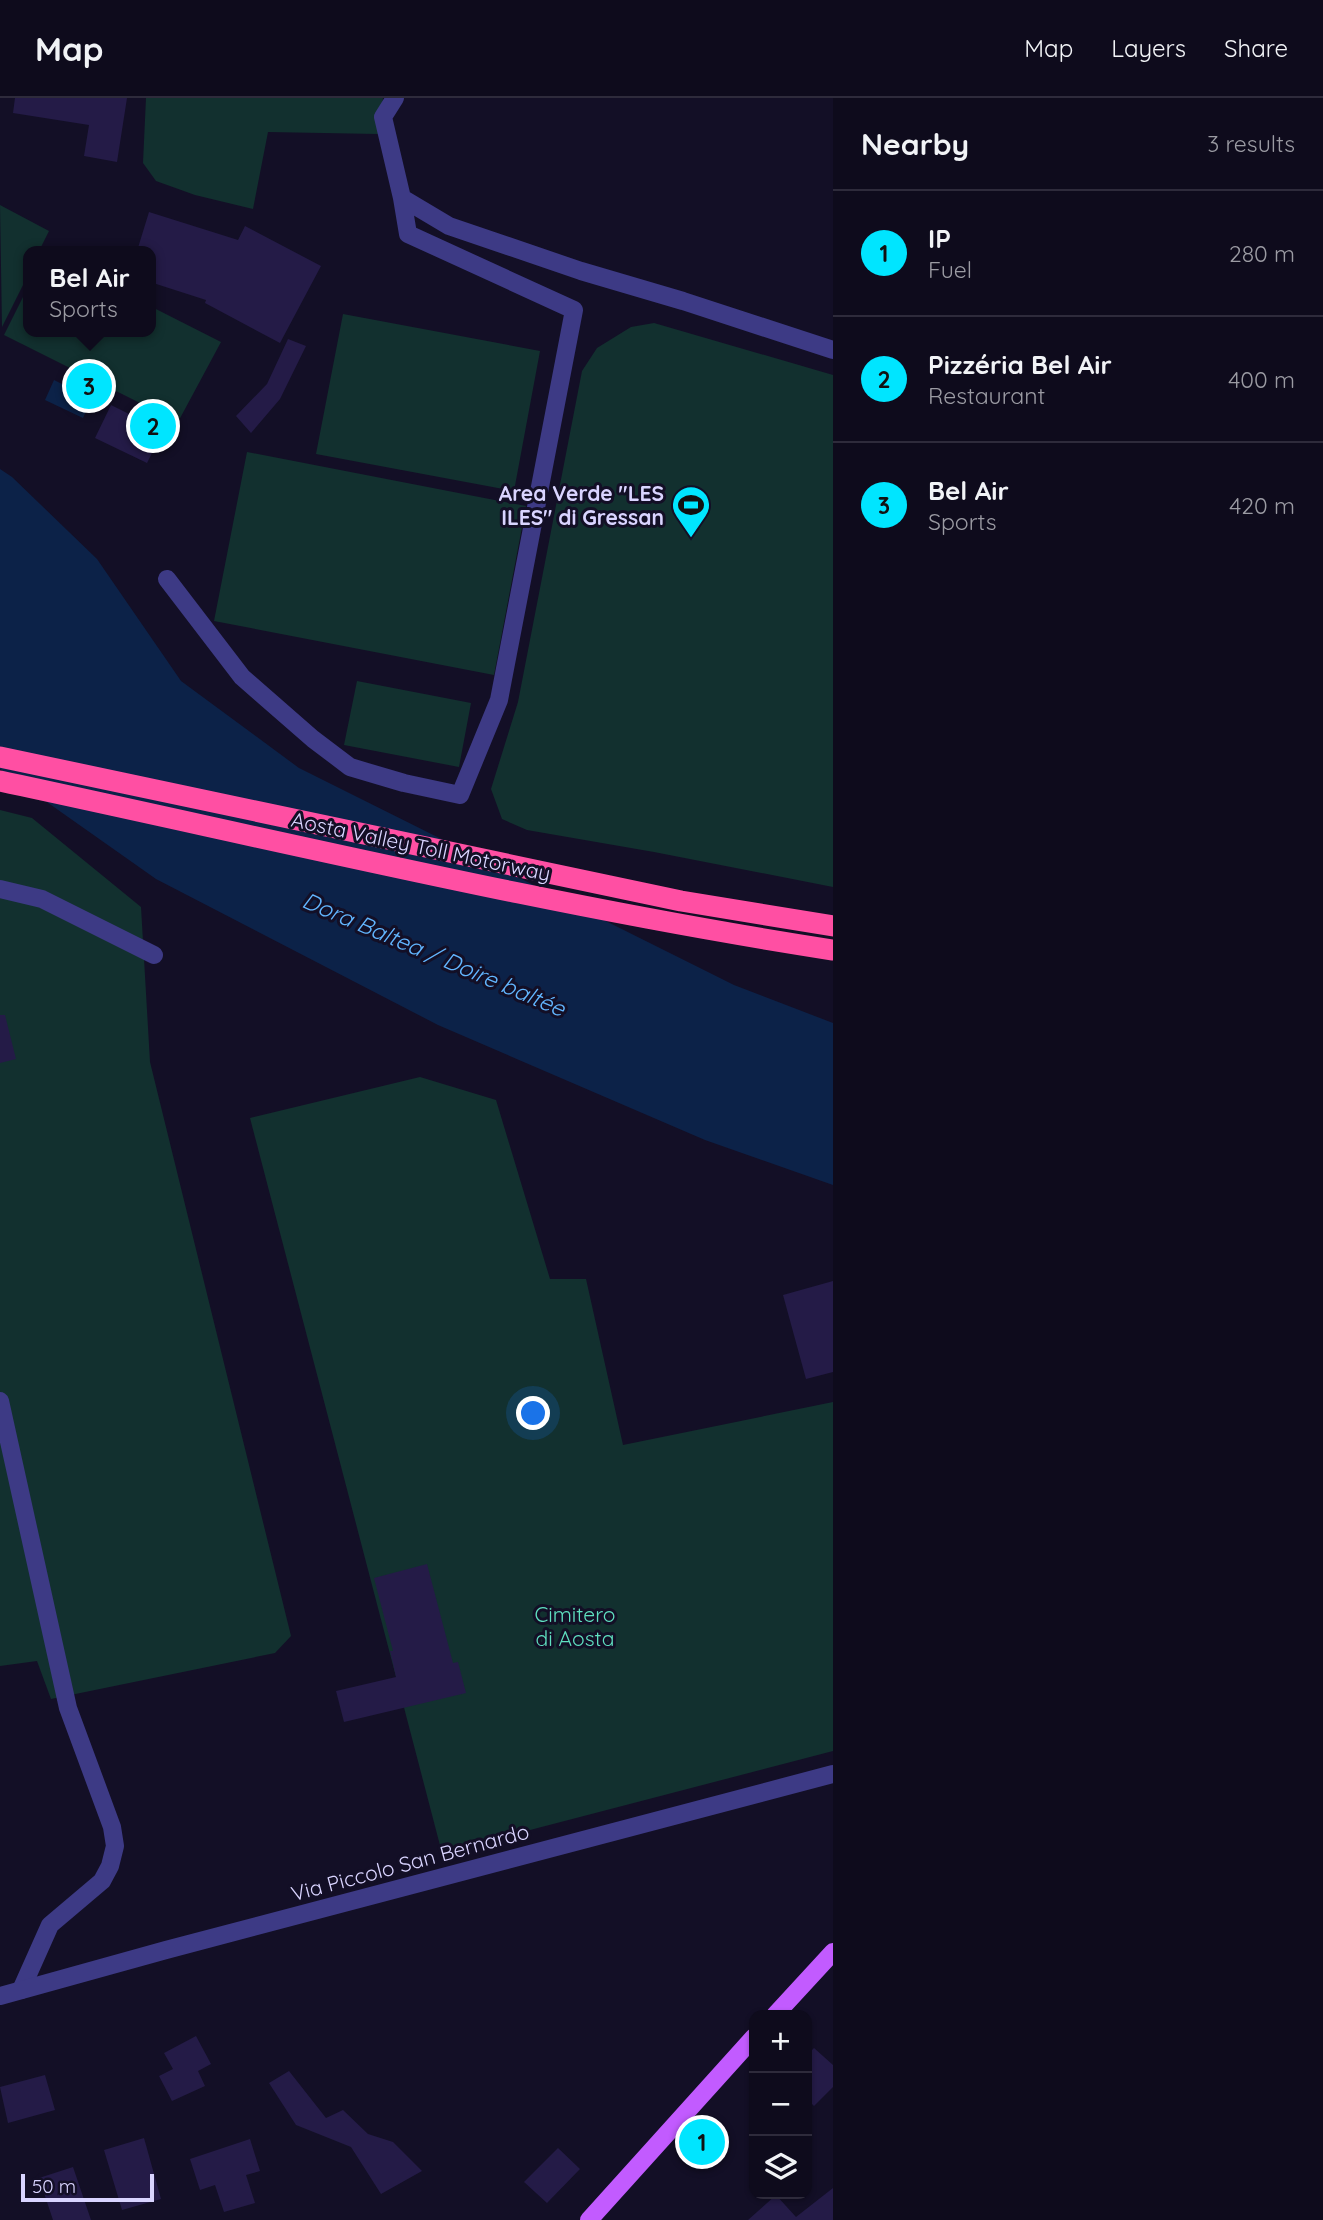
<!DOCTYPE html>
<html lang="en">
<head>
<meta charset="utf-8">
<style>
	body { margin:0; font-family:Quicksand,sans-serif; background:#1c1929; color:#f1f3f6 }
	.controls { position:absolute; right:21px; bottom:21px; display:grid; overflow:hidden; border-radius:14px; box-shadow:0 2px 5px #0004 }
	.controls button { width:63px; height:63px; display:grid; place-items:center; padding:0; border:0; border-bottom:2px solid #2e2b3b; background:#0e0b1c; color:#f1f3f6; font:35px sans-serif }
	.scale { position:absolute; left:21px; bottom:18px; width:133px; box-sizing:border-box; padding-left:7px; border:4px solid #d9d4ff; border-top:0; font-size:19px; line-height:24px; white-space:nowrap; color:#d9d4ff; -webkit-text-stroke:5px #130f26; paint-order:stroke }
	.you { position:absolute; left:534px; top:1316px; width:24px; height:24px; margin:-18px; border:5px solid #fff; border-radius:50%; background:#1a73e8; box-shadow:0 0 0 10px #1a73e833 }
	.badge { display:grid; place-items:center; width:46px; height:46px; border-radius:50%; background:#00e5ff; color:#111; font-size:23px; font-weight:700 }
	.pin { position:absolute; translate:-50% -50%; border:4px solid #fff; box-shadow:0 2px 7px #0006 }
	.popup { position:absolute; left:23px; top:148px; width:133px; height:91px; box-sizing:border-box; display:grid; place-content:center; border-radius:14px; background:#0e0b1c; filter:drop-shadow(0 2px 5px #0005); font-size:23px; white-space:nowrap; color:#9b9ba3 }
	.popup b { font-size:26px; color:#f1f3f6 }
	.popup::after { content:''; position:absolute; left:50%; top:100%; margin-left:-14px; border:14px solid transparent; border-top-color:#0e0b1c }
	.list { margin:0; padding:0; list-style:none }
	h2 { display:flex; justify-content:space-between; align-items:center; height:91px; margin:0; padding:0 28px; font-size:30px }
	h2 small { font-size:23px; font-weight:400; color:#9b9ba3 }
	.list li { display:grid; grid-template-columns:46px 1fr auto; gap:21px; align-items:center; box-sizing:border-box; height:126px; padding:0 28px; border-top:2px solid #2e2b3b }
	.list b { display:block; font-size:26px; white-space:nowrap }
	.list p { margin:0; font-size:23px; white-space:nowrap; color:#9b9ba3 }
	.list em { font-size:23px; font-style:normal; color:#9b9ba3 }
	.icon { flex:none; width:38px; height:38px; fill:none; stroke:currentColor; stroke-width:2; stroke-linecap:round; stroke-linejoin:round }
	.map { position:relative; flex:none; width:833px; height:2122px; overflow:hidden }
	header { display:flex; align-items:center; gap:42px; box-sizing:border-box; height:98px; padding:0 35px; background:#0e0b1c; border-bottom:2px solid #2e2b3b }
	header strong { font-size:33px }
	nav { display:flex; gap:38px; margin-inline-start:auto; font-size:24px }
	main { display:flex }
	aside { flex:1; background:#0e0b1c }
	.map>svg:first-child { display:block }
	.green { fill:#12302f }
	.water { fill:#0c2248 }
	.building { fill:#241b47 }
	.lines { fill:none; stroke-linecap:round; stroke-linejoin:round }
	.minor { stroke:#3d3a85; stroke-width:18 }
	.tertiary { stroke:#3d3a85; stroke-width:18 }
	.primary { stroke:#c25bff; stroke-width:18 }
	.motorway { stroke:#ff4fa3; stroke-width:21 }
	.labels { text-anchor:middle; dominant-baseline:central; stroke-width:6; stroke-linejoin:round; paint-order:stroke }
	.poi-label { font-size:21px; font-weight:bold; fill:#d9d4ff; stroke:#130f26; text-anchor:end }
	.street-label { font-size:21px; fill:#d9d4ff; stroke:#130f26 }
	.park-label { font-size:21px; fill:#5fe0c0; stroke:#130f26 }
	.water-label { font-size:23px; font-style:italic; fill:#62b6ff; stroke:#130f26 }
</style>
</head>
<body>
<header>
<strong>Map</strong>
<nav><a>Map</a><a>Layers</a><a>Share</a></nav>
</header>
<main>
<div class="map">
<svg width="833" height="2122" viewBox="0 0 833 2122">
	<rect width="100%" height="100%" fill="#130f26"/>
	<path class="green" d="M146 0H383L378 36 268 34 253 111 195 97 156 83 143 65Z
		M0 107 49 133 39 153H28V177L2 229Z
		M28 189V234H150V208L221 244 178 324 4 237Z
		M343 216 540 253 514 393 316 356Z
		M654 225 833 277V789L654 754 527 732 502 721 491 691 518 604 582 273 597 250 631 229Z
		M247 354 526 408 494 577 214 523Z
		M357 583 471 605 459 669 344 647Z
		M0 712 32 720 141 809 150 964 291 1538 275 1555 51 1601 37 1563 0 1568Z
		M420 979 496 1002 550 1181H586L623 1347 833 1304V1653L442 1755 250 1020Z"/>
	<path class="water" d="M54 282 92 301 83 320 45 302Z
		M0 371 12 379 97 461 181 583 299 670 734 887 833 925V1087L705 1042 438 927 156 781 0 671Z"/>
	<path class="building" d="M15 0H127L117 64 84 58 89 27 13 15Z
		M149 114 238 142 245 128 321 168 280 245 205 205 206 202 150 184V153H137Z
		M288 241 306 248 280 301 251 335 236 318 267 286Z
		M111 307 163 333 147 365 95 340Z
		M0 917H5L16 961 0 965Z
		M833 1183V1274L806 1281 783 1197Z
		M427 1466 453 1565 458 1564 466 1595 344 1624 336 1593 396 1579 390 1553H393L374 1480Z
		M196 1938 211 1966 198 1973 205 1988 172 2003 159 1978 173 1971 164 1955Z
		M814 1950 833 1967V1989L814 2008 807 2001V1957Z
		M289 1973 326 2020 343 2012 368 2036 393 2044 422 2073 381 2096 351 2049 296 2027 269 1985Z
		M45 1977 55 2012 8 2025 0 1989Z
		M701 2030 726 2053 714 2067 689 2044Z
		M144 2040 161 2101 122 2112 104 2052Z
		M250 2041 260 2073 246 2077 255 2105 224 2114 215 2087 200 2092 190 2061Z
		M558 2050 580 2071 547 2105 524 2084Z
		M73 2069 91 2122H53L39 2080Z
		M833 2090V2122H748L776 2097 796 2119Z"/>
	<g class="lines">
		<path class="minor" d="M395 0 383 19 402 100 449 128 581 173 683 203 833 252
			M167 481 242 579 313 641 350 669 404 685 460 697 499 602 574 212 408 136 402 100
			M0 791 42 801 154 857
			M0 1303 68 1610 112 1729 115 1748 110 1768 102 1783 50 1827 21 1892"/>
		<path class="tertiary" d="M0 1898 166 1852 833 1676"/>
		<path class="primary" d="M775 1917 833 1854
			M589 2122 754 1939"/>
		<path class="motorway" d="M0 659 681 803 833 828
			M0 683C277 742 553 809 833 852"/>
	</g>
	<defs>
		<symbol id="stadium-pin" viewBox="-11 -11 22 30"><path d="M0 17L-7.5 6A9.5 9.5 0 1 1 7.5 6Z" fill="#00e5ff" stroke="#130f26"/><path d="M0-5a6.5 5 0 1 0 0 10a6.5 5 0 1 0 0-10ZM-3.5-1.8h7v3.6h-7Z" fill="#111"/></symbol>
	</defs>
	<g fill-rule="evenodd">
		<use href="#stadium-pin" x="669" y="385" width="44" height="60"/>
	</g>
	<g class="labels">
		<g class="poi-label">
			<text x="664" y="395">Area Verde "LES<tspan x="664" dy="24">ILES" di Gressan</tspan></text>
		</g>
		<g class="street-label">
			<text transform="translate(421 748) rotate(12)">Aosta Valley Toll Motorway</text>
			<text transform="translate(410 1764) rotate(-15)">Via Piccolo San Bernardo</text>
		</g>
		<g class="park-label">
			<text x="575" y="1516">Cimitero<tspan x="575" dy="24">di Aosta</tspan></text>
		</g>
		<g class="water-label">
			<text transform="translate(434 856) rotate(23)">Dora Baltea / Doire baltée</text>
		</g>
	</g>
</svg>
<div class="controls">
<button>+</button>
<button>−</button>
<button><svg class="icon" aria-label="layers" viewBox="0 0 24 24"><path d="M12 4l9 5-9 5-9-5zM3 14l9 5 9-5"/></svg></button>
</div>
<div class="scale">50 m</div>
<div class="you"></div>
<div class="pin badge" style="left:702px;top:2044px">1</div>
<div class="pin badge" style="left:153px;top:328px">2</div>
<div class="pin badge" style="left:89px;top:288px">3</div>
<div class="popup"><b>Bel Air</b>Sports</div>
</div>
<aside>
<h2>Nearby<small>3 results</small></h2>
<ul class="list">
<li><span class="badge">1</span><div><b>IP</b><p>Fuel</p></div><em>280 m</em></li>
<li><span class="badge">2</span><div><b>Pizzéria Bel Air</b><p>Restaurant</p></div><em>400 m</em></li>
<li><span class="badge">3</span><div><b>Bel Air</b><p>Sports</p></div><em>420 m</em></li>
</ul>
</aside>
</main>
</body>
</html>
